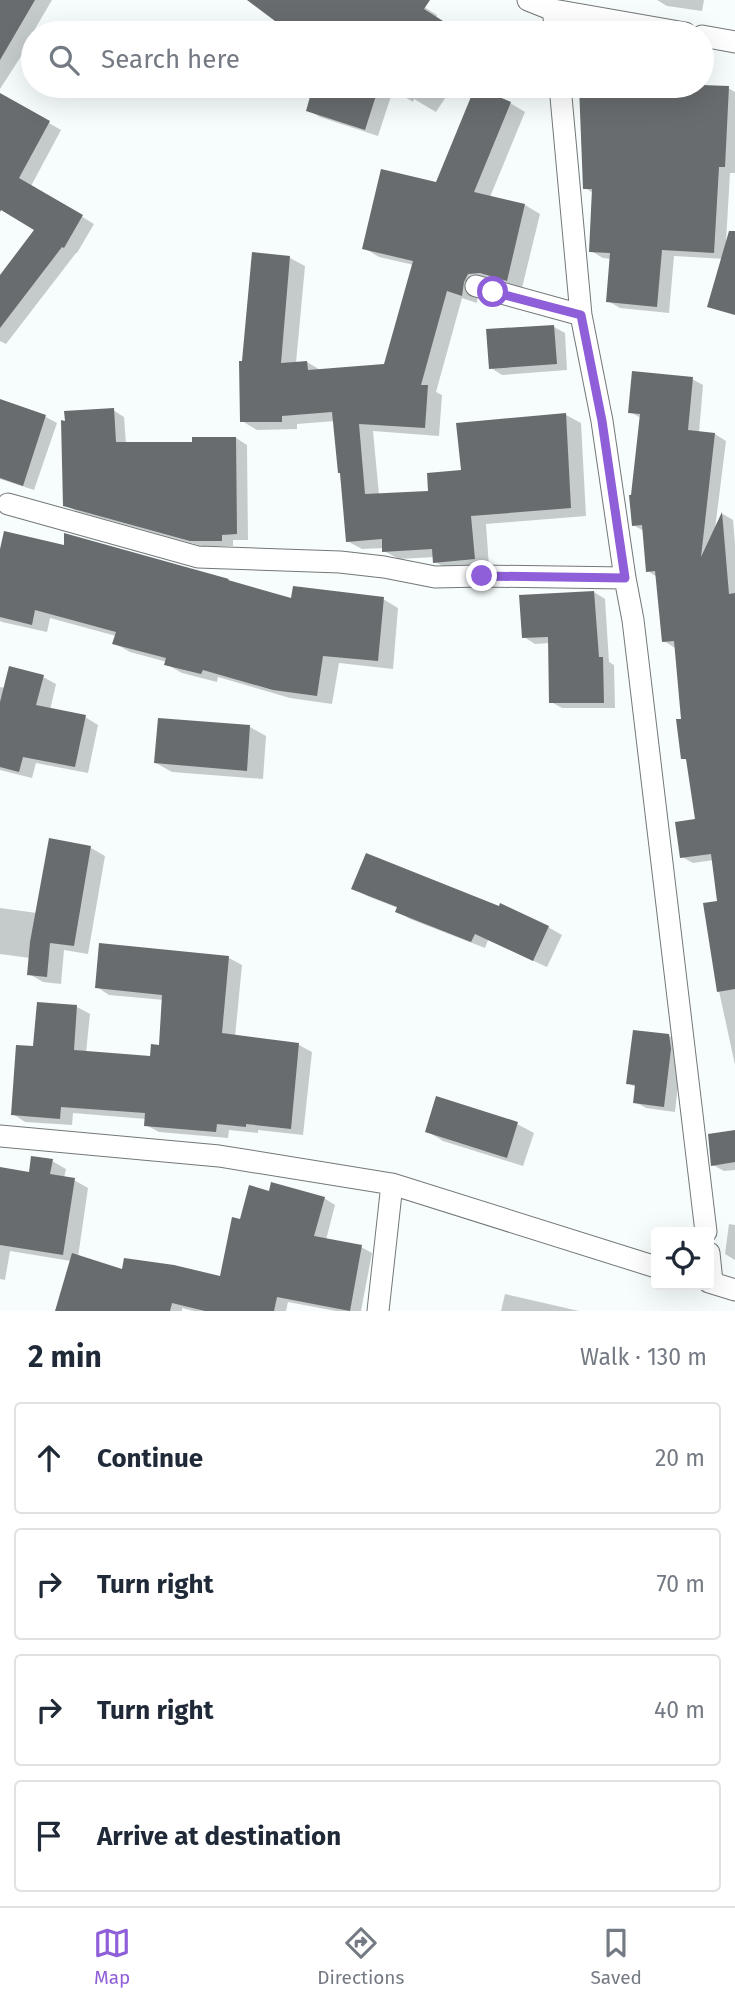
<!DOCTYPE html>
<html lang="en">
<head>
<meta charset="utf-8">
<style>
	body { margin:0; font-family:"Fira Sans",sans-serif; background:#f6f6f7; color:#1f2937 }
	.controls { position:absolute; right:21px; bottom:21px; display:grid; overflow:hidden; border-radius:7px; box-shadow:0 7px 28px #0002 }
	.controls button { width:63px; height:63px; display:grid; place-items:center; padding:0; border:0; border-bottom:2px solid #e0e1e3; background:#fff; color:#1f2937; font:35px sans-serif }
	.stop { position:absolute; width:21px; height:21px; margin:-16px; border:5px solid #8f5fd9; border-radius:50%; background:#fff }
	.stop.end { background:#8f5fd9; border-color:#fff; box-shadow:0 2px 7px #0008 }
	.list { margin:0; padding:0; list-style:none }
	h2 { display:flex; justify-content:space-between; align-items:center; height:91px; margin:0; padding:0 28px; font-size:30px }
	h2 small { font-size:23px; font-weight:400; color:#747a83 }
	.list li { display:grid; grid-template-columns:46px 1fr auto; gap:21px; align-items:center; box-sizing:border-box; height:112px; margin:0 14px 14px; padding:0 14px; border:2px solid #e0e1e3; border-radius:7px }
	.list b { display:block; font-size:26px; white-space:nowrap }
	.list em { font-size:23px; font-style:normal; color:#747a83 }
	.icon { flex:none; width:38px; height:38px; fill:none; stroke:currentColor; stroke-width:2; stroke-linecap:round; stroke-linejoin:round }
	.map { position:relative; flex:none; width:735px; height:1311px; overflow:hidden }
	.search { position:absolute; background:#fff; box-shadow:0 7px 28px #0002; left:21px; right:21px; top:21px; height:77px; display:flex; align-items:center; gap:18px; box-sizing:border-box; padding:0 24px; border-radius:38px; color:#747a83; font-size:26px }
	.sheet { height:595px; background:#fff }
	nav { display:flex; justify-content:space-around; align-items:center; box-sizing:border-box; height:98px; border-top:2px solid #e0e1e3; background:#fff; font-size:19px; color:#747a83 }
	nav a { display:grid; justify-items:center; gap:4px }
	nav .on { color:#8f5fd9 }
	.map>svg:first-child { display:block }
	.shadow { fill:#0003 }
	.building { fill:#686c6e }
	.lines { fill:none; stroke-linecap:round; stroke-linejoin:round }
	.minor-casing { stroke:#727777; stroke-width:23 }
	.minor { stroke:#fff; stroke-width:21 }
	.route { stroke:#8f5fd9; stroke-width:9 }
</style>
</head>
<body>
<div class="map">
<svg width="735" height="1311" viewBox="0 0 735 1311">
	<rect width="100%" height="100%" fill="#f7fdfd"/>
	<path class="shadow" d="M0 0H52L25 46 27 47 0 89Z
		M250 0H413L437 15 436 18 460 33H293Z
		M657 0H704L702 11 667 6Z
		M315 86H453L436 112 414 99 413 102 393 90 378 136 320 117 308 110Z
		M580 86H689L728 88 735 92V173H730L725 259 674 256 669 313 620 308 608 301 612 259 603 258 591 251 593 193 585 188Z
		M0 95 61 130 31 186 94 224 77 253H76L6 344 0 341V278L37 229 0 208Z
		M510 103 525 112 490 197 525 205 540 214 522 288 478 291 477 303 462 298 436 392 442 395 439 436 373 431 379 495 430 492 566 415 581 423 586 516 486 524 489 567 450 570 435 562V557L399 559 384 551V548L362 549 347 541 335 421 297 424V429L257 430 242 421 290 258 305 266 296 363 307 362 322 371 386 366 414 265 379 257 364 248 437 184Z
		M554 327 565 333 567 370 502 375 491 368Z
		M692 379 703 385 699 433 715 434 726 441 715 529 723 514 733 520 735 544V1065L719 991V902L714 860 693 863 682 857 697 821 688 761 683 758 682 720 675 648 664 641 657 577 648 571 644 531 633 525 641 418 630 412Z
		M0 401 46 417 57 423 34 490 0 479Z
		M113 410 124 417 126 444H194L236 438 247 445 248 540H233V546H202L76 511 65 505 67 424Z
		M0 557 292 601 383 599 398 608 393 669 339 663 332 704 290 698 218 677 217 682 182 673 166 664 167 662 130 652 114 643 116 636 50 618 47 632 2 622 0 621Z
		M594 592 605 599 609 662 614 665 615 708H562L551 702 550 643 535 644 524 637Z
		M43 677 56 684 50 710 85 717 98 725 88 773 36 763 32 778 0 770V687L5 688Z
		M250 727 266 736 263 779 172 772 156 763Z
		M91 848 105 856 88 954 64 950 61 984 43 982 29 974 30 958 0 954V908L37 913Z
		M354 888 548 927 562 935 547 967 488 940 485 948 410 919 397 911 398 908 367 896Z
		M229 958 242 965 235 1037 299 1045 312 1052 303 1135 258 1130V1133L229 1130 228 1138 159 1132 146 1125V1119L73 1113 72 1125 25 1122 13 1114 35 1048 77 1007 90 1014 86 1053 152 1058 160 1047 164 1000 109 995 97 987Z
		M669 1036 680 1042 681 1056 675 1112 646 1108 635 1102 637 1088 628 1083Z
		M437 1098 517 1124 534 1133 523 1166 443 1141 427 1131Z
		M735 1132V1170L724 1171 713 1165Z
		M52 1161 66 1169 64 1178 74 1180 88 1188 78 1257 124 1271 221 1278 241 1221 270 1193 324 1198 335 1205 326 1240 361 1247 372 1253 361 1311H336L288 1302 286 1311H194L182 1308V1311H56L71 1261 10 1251 5 1280 0 1279V1169L30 1174Z
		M729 1224 735 1225V1260L725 1254Z
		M505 1294 579 1311H501Z"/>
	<path class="building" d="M0 0H35L0 60Z
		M247 0H430L424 9 462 33H291Z
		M702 85 729 86 725 167H719L714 253 662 250 657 307 606 302 610 253 589 252 592 189H583L579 86Z
		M313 86H379L365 130 306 111Z
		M475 87 511 102 474 192 525 204 507 281 480 273 468 274 464 282 462 296 447 291 421 385H428L425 428 359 424 365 494 428 491 427 473 461 470 456 423 566 413 571 508 471 516 475 559 433 563 432 549 382 552V539L346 542 340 473H338L332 412 282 416V422H240L239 361H242L252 252 290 256 281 363 307 361 308 370 384 364 413 261 362 249 381 169 436 182Z
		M0 93 50 121 19 178 83 215 64 248 62 247 0 328V275L34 230 1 210 0 212Z
		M729 231H735V315L707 307Z
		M554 325 557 364 489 369 486 329Z
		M632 371 693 377 688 430 715 433 701 557 722 512 729 594 735 593V989L717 992 703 903 717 901 711 854 680 858 675 822 695 819 686 759H681L676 719H681L674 641 662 642 655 571 646 572 642 525 632 526 629 495H631L640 414 628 413Z
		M0 399 46 415 23 486 0 478Z
		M114 408 116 442H192V437H236L237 534 222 535V541H190L63 506 61 420 65 421 64 411Z
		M4 531 64 545V533L229 579 228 580 291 598 293 586 384 597 378 661 323 656 317 696 273 690 203 670 201 674 164 665 166 658 112 644 116 632 35 610 32 625 0 617V549Z
		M594 591 599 657H603L604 703H549L548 637 522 638 519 595Z
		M9 666 44 675 36 705 86 715 75 767 23 757 19 772 0 767V702Z
		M158 718 250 725 247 771 154 763Z
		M49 838 91 846 74 946 50 943 47 977 27 975 30 942Z
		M366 853 499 906 500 903 549 926 533 961 475 934 471 942 395 912 397 907 351 889Z
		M99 943 229 956 222 1033 299 1043 291 1129 246 1124V1127L217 1124 216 1132 144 1126 145 1113 61 1107 60 1119 11 1115 16 1045 33 1046 37 1002 77 1005 74 1050 150 1056 151 1044 159 1045 162 995 95 988Z
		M633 1030 669 1034 671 1049 664 1107 633 1103 635 1085 626 1084Z
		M436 1096 518 1122 507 1158 425 1132Z
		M735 1130V1162L711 1166 708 1134Z
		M31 1156 53 1159 50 1174 75 1178 63 1255 0 1245V1167L29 1172Z
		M271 1182 325 1197 314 1236 362 1245 350 1311 277 1297 274 1311H205L172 1303 170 1311H55L72 1253 122 1269 124 1258 174 1265 220 1276 232 1217 240 1219 249 1185 269 1191Z"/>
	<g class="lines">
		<defs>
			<path id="minor" d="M528 0 553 10 685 33
				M553 10 556 33
				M702 36 735 42
				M560 86 581 315 602 421 625 578 633 620 706 1232
				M476 286 581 315
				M8 504 198 557 340 562 384 567 435 577 482 576 625 578
				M0 1136 219 1156 392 1184 656 1267
				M709 1253 712 1282
				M709 1282 735 1290
				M378 1311 392 1184"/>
		</defs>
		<use href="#minor" class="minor-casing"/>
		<use href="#minor" class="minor"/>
	</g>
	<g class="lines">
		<path class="route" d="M482 576 625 578 602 421 581 315 493 292"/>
	</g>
</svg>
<div class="controls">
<button><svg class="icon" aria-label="locate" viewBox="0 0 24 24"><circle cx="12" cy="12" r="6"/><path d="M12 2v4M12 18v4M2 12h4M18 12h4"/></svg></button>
</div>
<div class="stop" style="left:493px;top:292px"></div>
<div class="stop end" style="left:482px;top:576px"></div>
<div class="search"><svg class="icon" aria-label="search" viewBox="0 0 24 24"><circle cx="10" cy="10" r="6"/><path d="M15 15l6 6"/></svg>Search here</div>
</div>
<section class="sheet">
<h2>2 min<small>Walk · 130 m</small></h2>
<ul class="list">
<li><svg class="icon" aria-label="ahead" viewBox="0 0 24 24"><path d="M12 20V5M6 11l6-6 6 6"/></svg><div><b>Continue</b></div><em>20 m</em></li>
<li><svg class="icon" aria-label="right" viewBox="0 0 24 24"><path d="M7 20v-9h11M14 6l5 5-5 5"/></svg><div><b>Turn right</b></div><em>70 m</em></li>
<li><svg class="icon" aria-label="right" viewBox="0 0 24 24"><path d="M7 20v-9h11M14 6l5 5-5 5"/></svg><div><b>Turn right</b></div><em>40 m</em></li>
<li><svg class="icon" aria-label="arrive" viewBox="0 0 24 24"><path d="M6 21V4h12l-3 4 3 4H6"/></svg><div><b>Arrive at destination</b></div></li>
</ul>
</section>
<nav>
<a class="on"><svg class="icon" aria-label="map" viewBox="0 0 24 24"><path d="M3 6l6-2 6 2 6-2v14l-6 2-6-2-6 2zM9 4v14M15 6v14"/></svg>Map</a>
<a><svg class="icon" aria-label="directions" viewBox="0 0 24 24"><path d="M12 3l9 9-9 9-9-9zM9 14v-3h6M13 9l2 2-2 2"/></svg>Directions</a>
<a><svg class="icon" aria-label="saved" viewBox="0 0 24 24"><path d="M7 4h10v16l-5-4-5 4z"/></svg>Saved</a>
</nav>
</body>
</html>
